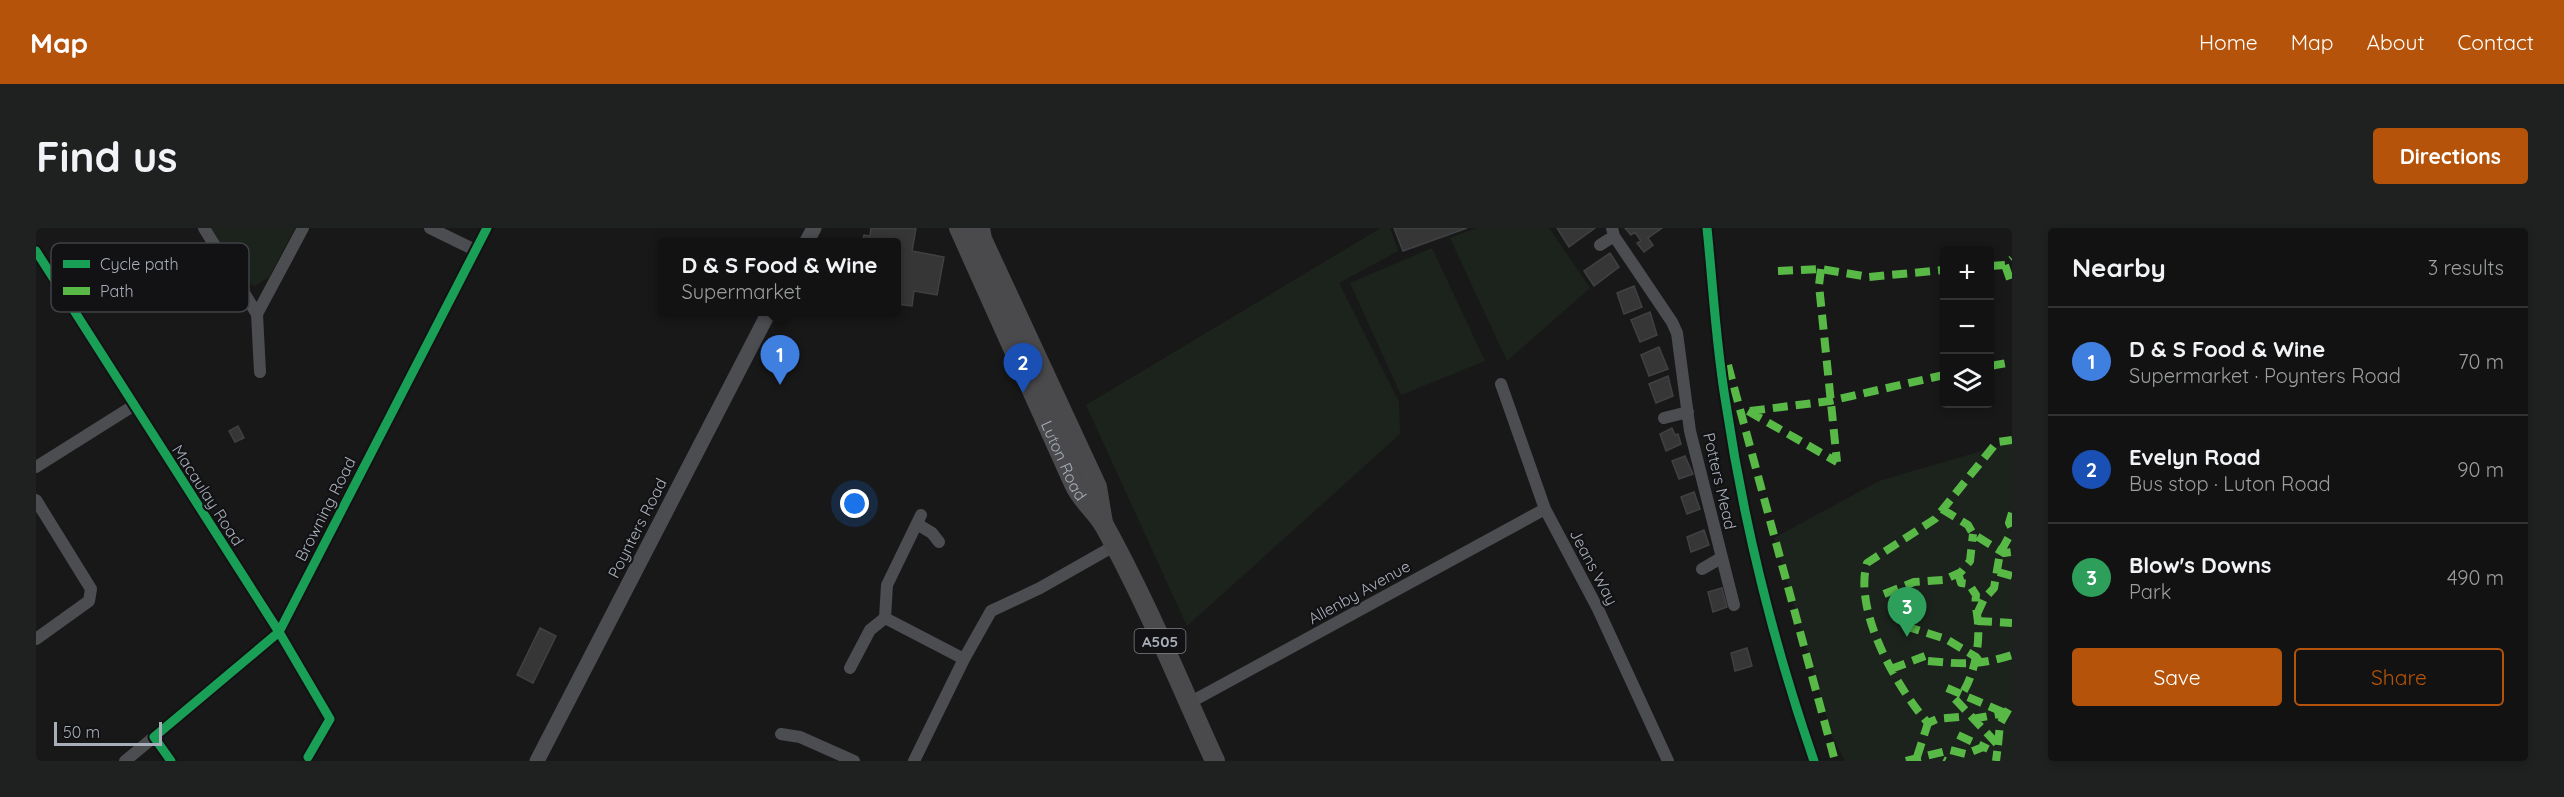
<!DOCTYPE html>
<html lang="en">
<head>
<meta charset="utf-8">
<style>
	body { margin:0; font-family:Quicksand,sans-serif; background:#1f2020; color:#f1f3f6 }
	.controls { position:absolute; right:18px; top:18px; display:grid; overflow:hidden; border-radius:6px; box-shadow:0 3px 9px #0003 }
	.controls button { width:54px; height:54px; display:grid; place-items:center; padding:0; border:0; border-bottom:2px solid #313232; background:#121212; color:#f1f3f6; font:30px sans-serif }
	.scale { position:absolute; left:18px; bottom:15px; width:108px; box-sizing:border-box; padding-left:6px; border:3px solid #a8afba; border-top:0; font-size:16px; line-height:21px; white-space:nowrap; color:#a8afba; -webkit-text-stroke:4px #121214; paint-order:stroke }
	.you { position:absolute; left:819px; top:276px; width:21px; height:21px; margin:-15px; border:4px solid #fff; border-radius:50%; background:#1a73e8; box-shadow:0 0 0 9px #1a73e833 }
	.badge { display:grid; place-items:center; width:39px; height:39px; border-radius:50%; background:#b45309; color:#fff; font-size:20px; font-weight:700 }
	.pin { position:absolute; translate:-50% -50px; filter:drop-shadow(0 2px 3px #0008) }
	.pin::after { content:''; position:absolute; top:32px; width:21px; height:18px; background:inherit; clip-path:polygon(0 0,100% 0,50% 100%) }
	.popup { position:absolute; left:622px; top:10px; width:243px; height:78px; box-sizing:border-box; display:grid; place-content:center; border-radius:6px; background:#121212; filter:drop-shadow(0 2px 4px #0005); font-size:20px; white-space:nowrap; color:#9c9e9f }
	.popup b { font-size:22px; color:#f1f3f6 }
	.popup::after { content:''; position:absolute; left:50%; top:100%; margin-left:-12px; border:12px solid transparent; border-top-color:#121212 }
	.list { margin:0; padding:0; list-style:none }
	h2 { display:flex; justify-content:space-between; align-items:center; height:78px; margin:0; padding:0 24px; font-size:26px }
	h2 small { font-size:20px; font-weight:400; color:#9c9e9f }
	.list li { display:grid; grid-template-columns:39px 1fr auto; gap:18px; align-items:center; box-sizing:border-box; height:108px; padding:0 24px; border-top:2px solid #313232 }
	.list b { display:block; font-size:22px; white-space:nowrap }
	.list p { margin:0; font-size:20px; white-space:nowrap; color:#9c9e9f }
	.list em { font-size:20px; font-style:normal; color:#9c9e9f }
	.actions { display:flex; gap:12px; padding:18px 24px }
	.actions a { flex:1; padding:14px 0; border:2px solid #b45309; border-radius:6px; text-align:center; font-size:21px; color:#b45309 }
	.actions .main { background:#b45309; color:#fff }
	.icon { flex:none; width:33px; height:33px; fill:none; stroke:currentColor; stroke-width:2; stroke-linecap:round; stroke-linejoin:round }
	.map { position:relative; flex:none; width:1976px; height:533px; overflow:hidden; border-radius:6px }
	header { display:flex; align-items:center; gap:36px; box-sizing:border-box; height:84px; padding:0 30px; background:#b45309; color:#fff }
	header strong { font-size:28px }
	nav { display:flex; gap:33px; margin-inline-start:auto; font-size:21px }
	.intro { display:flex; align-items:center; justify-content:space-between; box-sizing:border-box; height:144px; padding:0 36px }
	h1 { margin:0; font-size:42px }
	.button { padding:15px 27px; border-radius:6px; background:#b45309; color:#fff; font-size:21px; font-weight:700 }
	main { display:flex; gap:36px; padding:0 36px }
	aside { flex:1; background:#121212; border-radius:6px; box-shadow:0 3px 9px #0003 }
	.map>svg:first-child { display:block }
	.green { fill:#1c231c }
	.building { fill:#363637; stroke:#404144; stroke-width:1.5 }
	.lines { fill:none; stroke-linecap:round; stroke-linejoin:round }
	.minor { stroke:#4c4d51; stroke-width:12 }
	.tertiary { stroke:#4c4d51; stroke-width:15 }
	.primary { stroke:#4a4a4d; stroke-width:20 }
	.quiet { stroke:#58b947; stroke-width:8; stroke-dasharray:15 8; stroke-linecap:butt }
	.cycleway-casing { stroke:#121214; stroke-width:13 }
	.cycleway { stroke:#1a9f57; stroke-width:9 }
	.labels { text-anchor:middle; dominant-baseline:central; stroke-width:4.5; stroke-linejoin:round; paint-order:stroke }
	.shield { fill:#121214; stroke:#7b8088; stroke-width:1.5 }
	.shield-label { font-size:15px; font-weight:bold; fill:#a8afba }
	.street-label { font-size:16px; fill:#a8afba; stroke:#121214 }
	.key { fill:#121214; stroke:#3f4146; stroke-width:1.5 }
	.key-label { font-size:16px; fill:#a8afba }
</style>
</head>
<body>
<header>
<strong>Map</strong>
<nav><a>Home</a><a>Map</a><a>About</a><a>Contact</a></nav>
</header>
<div class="intro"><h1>Find us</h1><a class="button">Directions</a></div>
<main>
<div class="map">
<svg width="1976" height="533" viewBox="0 0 1976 533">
	<rect width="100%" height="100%" fill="#181818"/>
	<path class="green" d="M175 0H259L233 49 219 58 206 50Z
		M1345 0H1354L1362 23 1303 55 1363 174 1364 206 1151 398 1050 177Z
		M1440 0H1513L1554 60 1471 133 1414 10Z
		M1396 20 1449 133 1365 167 1314 55Z
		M1976 214V533H1809L1796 508 1738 310 1843 253Z"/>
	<path class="building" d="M835 0H880L876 23 908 29 901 67 878 63 876 78 861 76V15H826L828 7 834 8Z
		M1358 0H1431L1367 23Z
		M1521 0H1559L1533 19Z
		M1589 0H1626L1612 10 1617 17 1608 24 1601 15 1605 13 1599 4 1595 7Z
		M1574 25 1583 39 1558 58 1548 43Z
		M1598 58 1606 79 1588 86 1581 65Z
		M1614 84 1621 107 1604 114 1595 92Z
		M1623 119 1632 141 1613 148 1605 127Z
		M1632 148 1637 168 1620 175 1613 156Z
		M202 198 208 210 199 214 193 203Z
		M1636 200 1639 207 1642 206 1645 216 1630 223 1624 206Z
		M1649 228 1657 246 1643 251 1636 233Z
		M1658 264 1664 281 1651 286 1645 269Z
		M1668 302 1673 317 1655 324 1651 309Z
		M1686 360 1691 379 1677 384 1672 364Z
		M504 400 520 408 497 455 481 447Z
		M1711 420 1716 438 1699 443 1695 425Z"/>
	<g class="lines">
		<path class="minor" d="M168 0 221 86 224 144
			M394 0 439 22
			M1576 0 1578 8 1636 94 1641 105 1654 203 1698 377
			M1564 17 1578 8
			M0 23 243 404 294 491 272 529
			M221 86 267 0
			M1465 156 1509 281 1562 381 1632 533
			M1628 190 1652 184
			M0 239 97 178
			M0 272 55 361 53 373 0 411
			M881 296 896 305 903 314
			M1666 341 1685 330
			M849 390 928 431
			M814 440 834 402 849 390 851 357 885 287
			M1153 475 1509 281
			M745 506 764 509 818 533
			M89 533 118 509
			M135 533 118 509 243 404 451 0
			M878 533 928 431 955 383 1004 360 1078 318"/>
		<path class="tertiary" d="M770 15 778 0
			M501 533 733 84"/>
		<g class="primary">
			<path id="s1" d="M923 0 1038 256C1045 272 1059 282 1068 297 1110 373 1143 454 1179 533"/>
			<path d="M944 0 946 11 1061 259 1067 295"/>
		</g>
		<path class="quiet" d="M1969 37 1976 57
			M1954 38 1969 37 1976 31
			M1785 41 1783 57 1801 234
			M1742 43 1785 41 1833 49 1908 42
			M1692 137 1799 533
			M1954 138 1976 134
			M1712 183 1801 234
			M1714 183 1794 173 1908 147
			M1906 281 1932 297 1937 306 1968 325 1976 324
			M1976 285 1973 295 1976 301
			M1962 344 1976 348
			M1922 345 1925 355 1933 356 1940 367C1939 375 1940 378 1941 386 1945 411 1940 444 1926 466
			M1848 366 1878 354 1908 352 1925 344 1934 333 1937 306
			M1941 386 1948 371 1958 360 1964 325 1976 303
			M1941 393 1976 395
			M1869 398 1910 411 1940 429 1943 433
			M1892 433C1927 436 1941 438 1976 427
			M1855 441 1889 428
			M1911 460 1969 485
			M1919 471 1962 517 1960 533
			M1923 489 1901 491 1892 495C1861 460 1817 383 1831 335L1899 291 1961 214 1976 212
			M1936 491 1969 485
			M1922 507 1952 521
			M1962 517 1964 496 1976 475
			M1881 529 1892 495
			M1907 532 1909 533
			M1870 533 1914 522 1930 526 1947 519"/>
		<defs>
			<path id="cycleway" d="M1671 0C1677 58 1680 118 1690 176 1708 297 1738 417 1778 533
				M0 23 243 404 294 491 272 529
				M135 533 118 509 243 404 451 0"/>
		</defs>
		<use href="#cycleway" class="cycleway-casing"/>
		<use href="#cycleway" class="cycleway"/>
	</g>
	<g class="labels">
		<rect class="shield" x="1098.5" y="401" width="51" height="24" rx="4.5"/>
		<g class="shield-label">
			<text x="1124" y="413">A505</text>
		</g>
		<g class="street-label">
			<text stroke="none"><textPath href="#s1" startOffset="255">Luton Road</textPath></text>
			<text transform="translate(1684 253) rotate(77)">Potters Mead</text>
			<text transform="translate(172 267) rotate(57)">Macaulay Road</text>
			<text transform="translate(289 281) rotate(-63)">Browning Road</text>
			<text transform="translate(601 300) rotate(-63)">Poynters Road</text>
			<text transform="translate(1558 339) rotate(62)">Jeans Way</text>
			<text transform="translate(1323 364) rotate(-29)">Allenby Avenue</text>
		</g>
	</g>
	<rect x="15" y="15" width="198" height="69" rx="9" class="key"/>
	<rect x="27" y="32" width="27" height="8" fill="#1a9f57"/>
	<rect x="27" y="59" width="27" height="8" fill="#58b947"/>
	<g class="key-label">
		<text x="64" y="42">Cycle path</text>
		<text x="64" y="69">Path</text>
	</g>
</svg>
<div class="controls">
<button>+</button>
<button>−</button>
<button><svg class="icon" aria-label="layers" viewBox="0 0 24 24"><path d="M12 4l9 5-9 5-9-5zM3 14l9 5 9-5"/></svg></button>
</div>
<div class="scale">50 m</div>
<div class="you"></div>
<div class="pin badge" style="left:744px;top:157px;background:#3f7fe0">1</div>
<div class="popup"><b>D &amp; S Food &amp; Wine</b>Supermarket</div>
<div class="pin badge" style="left:987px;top:165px;background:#1a4fb4">2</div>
<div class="pin badge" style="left:1871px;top:409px;background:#2e9e5b">3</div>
</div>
<aside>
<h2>Nearby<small>3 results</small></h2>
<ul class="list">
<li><span class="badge" style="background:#3f7fe0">1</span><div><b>D &amp; S Food &amp; Wine</b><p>Supermarket · Poynters Road</p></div><em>70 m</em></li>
<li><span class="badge" style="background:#1a4fb4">2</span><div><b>Evelyn Road</b><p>Bus stop · Luton Road</p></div><em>90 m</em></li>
<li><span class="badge" style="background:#2e9e5b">3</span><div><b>Blow's Downs</b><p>Park</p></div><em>490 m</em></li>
</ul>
<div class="actions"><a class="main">Save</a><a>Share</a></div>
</aside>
</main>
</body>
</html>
